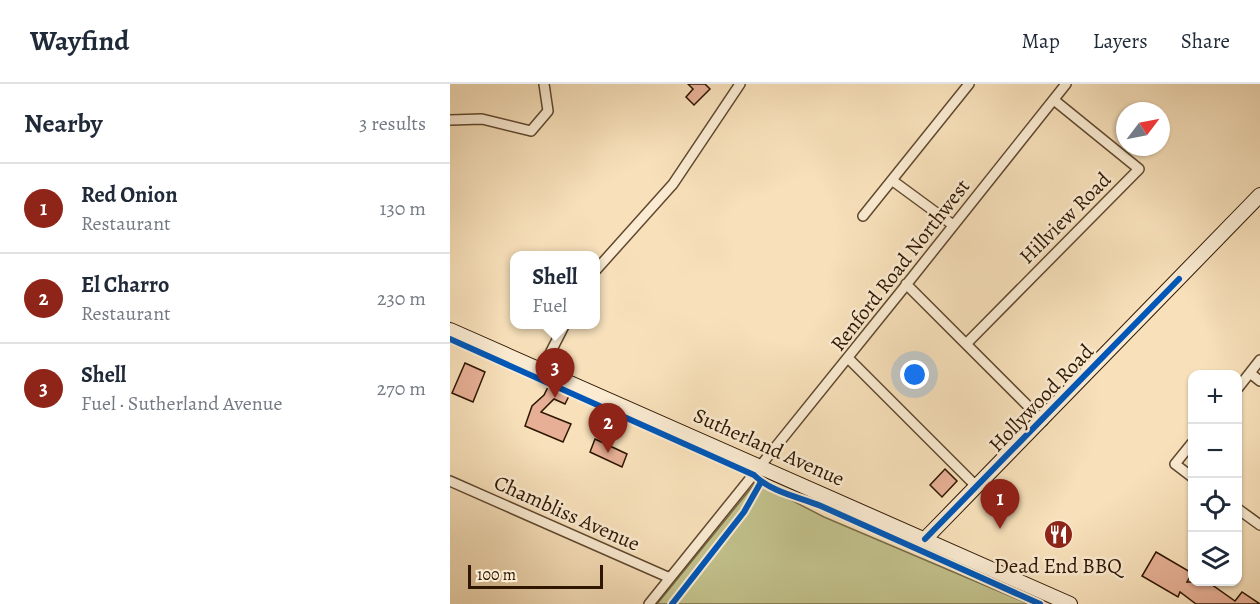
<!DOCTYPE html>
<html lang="en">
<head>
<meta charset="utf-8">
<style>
	body { margin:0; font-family:Alegreya,serif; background:#f6f6f7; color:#1f2937 }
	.controls { position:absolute; right:18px; bottom:18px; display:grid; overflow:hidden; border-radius:12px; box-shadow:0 2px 4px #0004 }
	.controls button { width:54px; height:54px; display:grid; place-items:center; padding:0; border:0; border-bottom:2px solid #e0e1e3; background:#fff; color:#1f2937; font:30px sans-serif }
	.compass { position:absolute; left:666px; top:18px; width:54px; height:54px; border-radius:50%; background:#fff; box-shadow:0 2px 4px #0004; rotate:58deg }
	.scale { position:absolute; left:18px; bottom:15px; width:135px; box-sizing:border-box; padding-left:6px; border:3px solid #2e1600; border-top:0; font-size:16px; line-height:21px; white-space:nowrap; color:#2e1600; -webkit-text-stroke:4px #faebd2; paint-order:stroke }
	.you { position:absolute; left:465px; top:291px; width:21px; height:21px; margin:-15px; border:4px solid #fff; border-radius:50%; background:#1a73e8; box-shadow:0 0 0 9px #1a73e833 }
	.badge { display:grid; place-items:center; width:39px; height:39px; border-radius:50%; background:#8f2418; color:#fff; font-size:20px; font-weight:700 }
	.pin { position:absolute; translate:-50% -50px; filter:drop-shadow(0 2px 3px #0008) }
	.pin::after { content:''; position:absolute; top:32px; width:21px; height:18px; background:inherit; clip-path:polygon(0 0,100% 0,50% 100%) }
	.popup { position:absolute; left:60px; top:167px; width:90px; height:78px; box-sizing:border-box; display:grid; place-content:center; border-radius:12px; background:#fff; filter:drop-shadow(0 2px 4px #0005); font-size:20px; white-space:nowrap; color:#747a83 }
	.popup b { font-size:22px; color:#1f2937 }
	.popup::after { content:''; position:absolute; left:50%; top:100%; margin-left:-12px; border:12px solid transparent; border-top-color:#fff }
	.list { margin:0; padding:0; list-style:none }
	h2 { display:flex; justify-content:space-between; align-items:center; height:78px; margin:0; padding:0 24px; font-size:26px }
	h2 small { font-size:20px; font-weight:400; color:#747a83 }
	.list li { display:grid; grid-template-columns:39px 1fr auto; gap:18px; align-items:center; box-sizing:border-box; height:90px; padding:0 24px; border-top:2px solid #e0e1e3 }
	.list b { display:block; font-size:22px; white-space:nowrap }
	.list p { margin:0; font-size:20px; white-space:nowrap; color:#747a83 }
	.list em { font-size:20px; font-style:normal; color:#747a83 }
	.icon { flex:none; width:33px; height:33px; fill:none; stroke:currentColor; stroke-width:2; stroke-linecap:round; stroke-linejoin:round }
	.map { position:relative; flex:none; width:810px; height:520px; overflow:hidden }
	header { display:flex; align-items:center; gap:36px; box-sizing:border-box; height:84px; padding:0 30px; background:#fff; border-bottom:2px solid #e0e1e3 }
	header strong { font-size:28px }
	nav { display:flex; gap:33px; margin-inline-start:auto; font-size:21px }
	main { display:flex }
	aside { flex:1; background:#fff }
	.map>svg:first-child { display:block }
	.green { fill:#c2c18c; stroke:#786c46; stroke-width:1.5 }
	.building { fill:#e7b096; stroke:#2e1600; stroke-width:1.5 }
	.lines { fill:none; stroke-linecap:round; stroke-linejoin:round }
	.street-casing { stroke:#60482e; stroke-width:12 }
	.secondary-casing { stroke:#2e1600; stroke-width:16 }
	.street { stroke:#faebd2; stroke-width:9 }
	.secondary { stroke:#faebd2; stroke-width:14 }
	.cycleway-casing { stroke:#faebd2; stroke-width:10 }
	.cycleway { stroke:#0057b8; stroke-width:6 }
	.labels { text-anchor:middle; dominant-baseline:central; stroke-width:5; stroke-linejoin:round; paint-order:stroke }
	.street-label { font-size:21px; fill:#2e1600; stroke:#faebd2 }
	.poi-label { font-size:21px; fill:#2e1600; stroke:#faebd2 }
</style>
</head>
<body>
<header>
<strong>Wayfind</strong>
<nav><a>Map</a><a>Layers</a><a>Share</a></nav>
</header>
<main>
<aside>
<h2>Nearby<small>3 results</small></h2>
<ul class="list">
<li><span class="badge">1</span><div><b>Red Onion</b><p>Restaurant</p></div><em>130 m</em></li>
<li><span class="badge">2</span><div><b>El Charro</b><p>Restaurant</p></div><em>230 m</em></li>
<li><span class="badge">3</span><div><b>Shell</b><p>Fuel · Sutherland Avenue</p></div><em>270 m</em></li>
</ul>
</aside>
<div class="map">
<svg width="810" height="520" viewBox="0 0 810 520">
	<rect width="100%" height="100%" fill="#f7e0ba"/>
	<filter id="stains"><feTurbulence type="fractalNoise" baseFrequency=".00333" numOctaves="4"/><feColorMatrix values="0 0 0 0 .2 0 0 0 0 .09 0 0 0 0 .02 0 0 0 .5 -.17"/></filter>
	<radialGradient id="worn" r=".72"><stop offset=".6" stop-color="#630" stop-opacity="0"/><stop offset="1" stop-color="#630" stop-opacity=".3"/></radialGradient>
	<path class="green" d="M306 398 374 433 579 520H207Z"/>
	<path class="building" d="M238 0H255L260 5 244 21 236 13 243 5Z
		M15 279 35 288 23 318 2 309Z
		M98 303 119 312 115 320 104 315 91 328 121 340 113 358 75 342 82 322 94 311Z
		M145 355 177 370 172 383 140 368Z
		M495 385 507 397 492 413 480 401Z
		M706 468 742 489 737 498H758L785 517 792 508 810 520H746L730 508 728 513 692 492Z"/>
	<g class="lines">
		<defs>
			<path id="street" d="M0 36 32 35 81 47 98 27 94 0
				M443 97 503 141
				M413 132 519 0
				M146 186 223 100 290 0
				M456 200 593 337
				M516 260 689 85 604 16
				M399 275 527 403
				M92 285 115 240
				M800 289 810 297
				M788 304 810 276
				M742 359 725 380 742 393
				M0 397 220 494
				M788 425 810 441
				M199 520C339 348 478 174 616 0"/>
			<path id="secondary" d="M0 246 620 520
				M475 455 810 111"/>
		</defs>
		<use href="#street" class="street-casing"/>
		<use href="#secondary" class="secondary-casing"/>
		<use href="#street" class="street"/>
		<use href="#secondary" class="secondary"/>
		<defs>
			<path id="cycleway" d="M0 255 304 391C321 408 349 413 371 422L590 520
				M475 455 729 195
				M222 520 294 428 311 398"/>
		</defs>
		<use href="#cycleway" class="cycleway-casing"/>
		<use href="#cycleway" class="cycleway"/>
	</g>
	<defs>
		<symbol id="restaurant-disc" viewBox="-11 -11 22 22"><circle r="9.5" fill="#8f2418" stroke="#faebd2"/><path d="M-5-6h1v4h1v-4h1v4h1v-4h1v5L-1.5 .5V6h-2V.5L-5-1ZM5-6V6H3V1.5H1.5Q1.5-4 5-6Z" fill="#fff"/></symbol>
	</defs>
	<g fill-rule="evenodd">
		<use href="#restaurant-disc" x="592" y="434" width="33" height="33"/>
	</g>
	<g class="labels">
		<g class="street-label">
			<text transform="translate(615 134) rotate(-45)">Hillview Road</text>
			<text transform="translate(450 181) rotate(-52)">Renford Road Northwest</text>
			<text transform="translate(591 314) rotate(-46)">Hollywood Road</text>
			<text transform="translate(319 363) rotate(24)">Sutherland Avenue</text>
			<text transform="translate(117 429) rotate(24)">Chambliss Avenue</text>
		</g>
		<g class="poi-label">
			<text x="608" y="482">Dead End BBQ</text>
		</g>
	</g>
	<rect width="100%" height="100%" filter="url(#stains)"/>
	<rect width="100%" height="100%" fill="url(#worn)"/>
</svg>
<div class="controls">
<button>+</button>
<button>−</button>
<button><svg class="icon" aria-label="locate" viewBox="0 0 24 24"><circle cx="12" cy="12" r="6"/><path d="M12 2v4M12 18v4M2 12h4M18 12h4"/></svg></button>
<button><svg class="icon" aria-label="layers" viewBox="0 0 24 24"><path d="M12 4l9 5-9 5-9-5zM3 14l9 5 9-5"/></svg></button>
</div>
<svg class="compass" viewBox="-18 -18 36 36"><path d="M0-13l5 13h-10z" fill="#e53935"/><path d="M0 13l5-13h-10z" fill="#747a83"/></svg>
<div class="scale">100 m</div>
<div class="you"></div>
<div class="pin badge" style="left:550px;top:445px">1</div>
<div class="pin badge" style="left:158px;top:369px">2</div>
<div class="pin badge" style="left:105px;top:314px">3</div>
<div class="popup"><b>Shell</b>Fuel</div>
</div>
</main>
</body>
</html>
